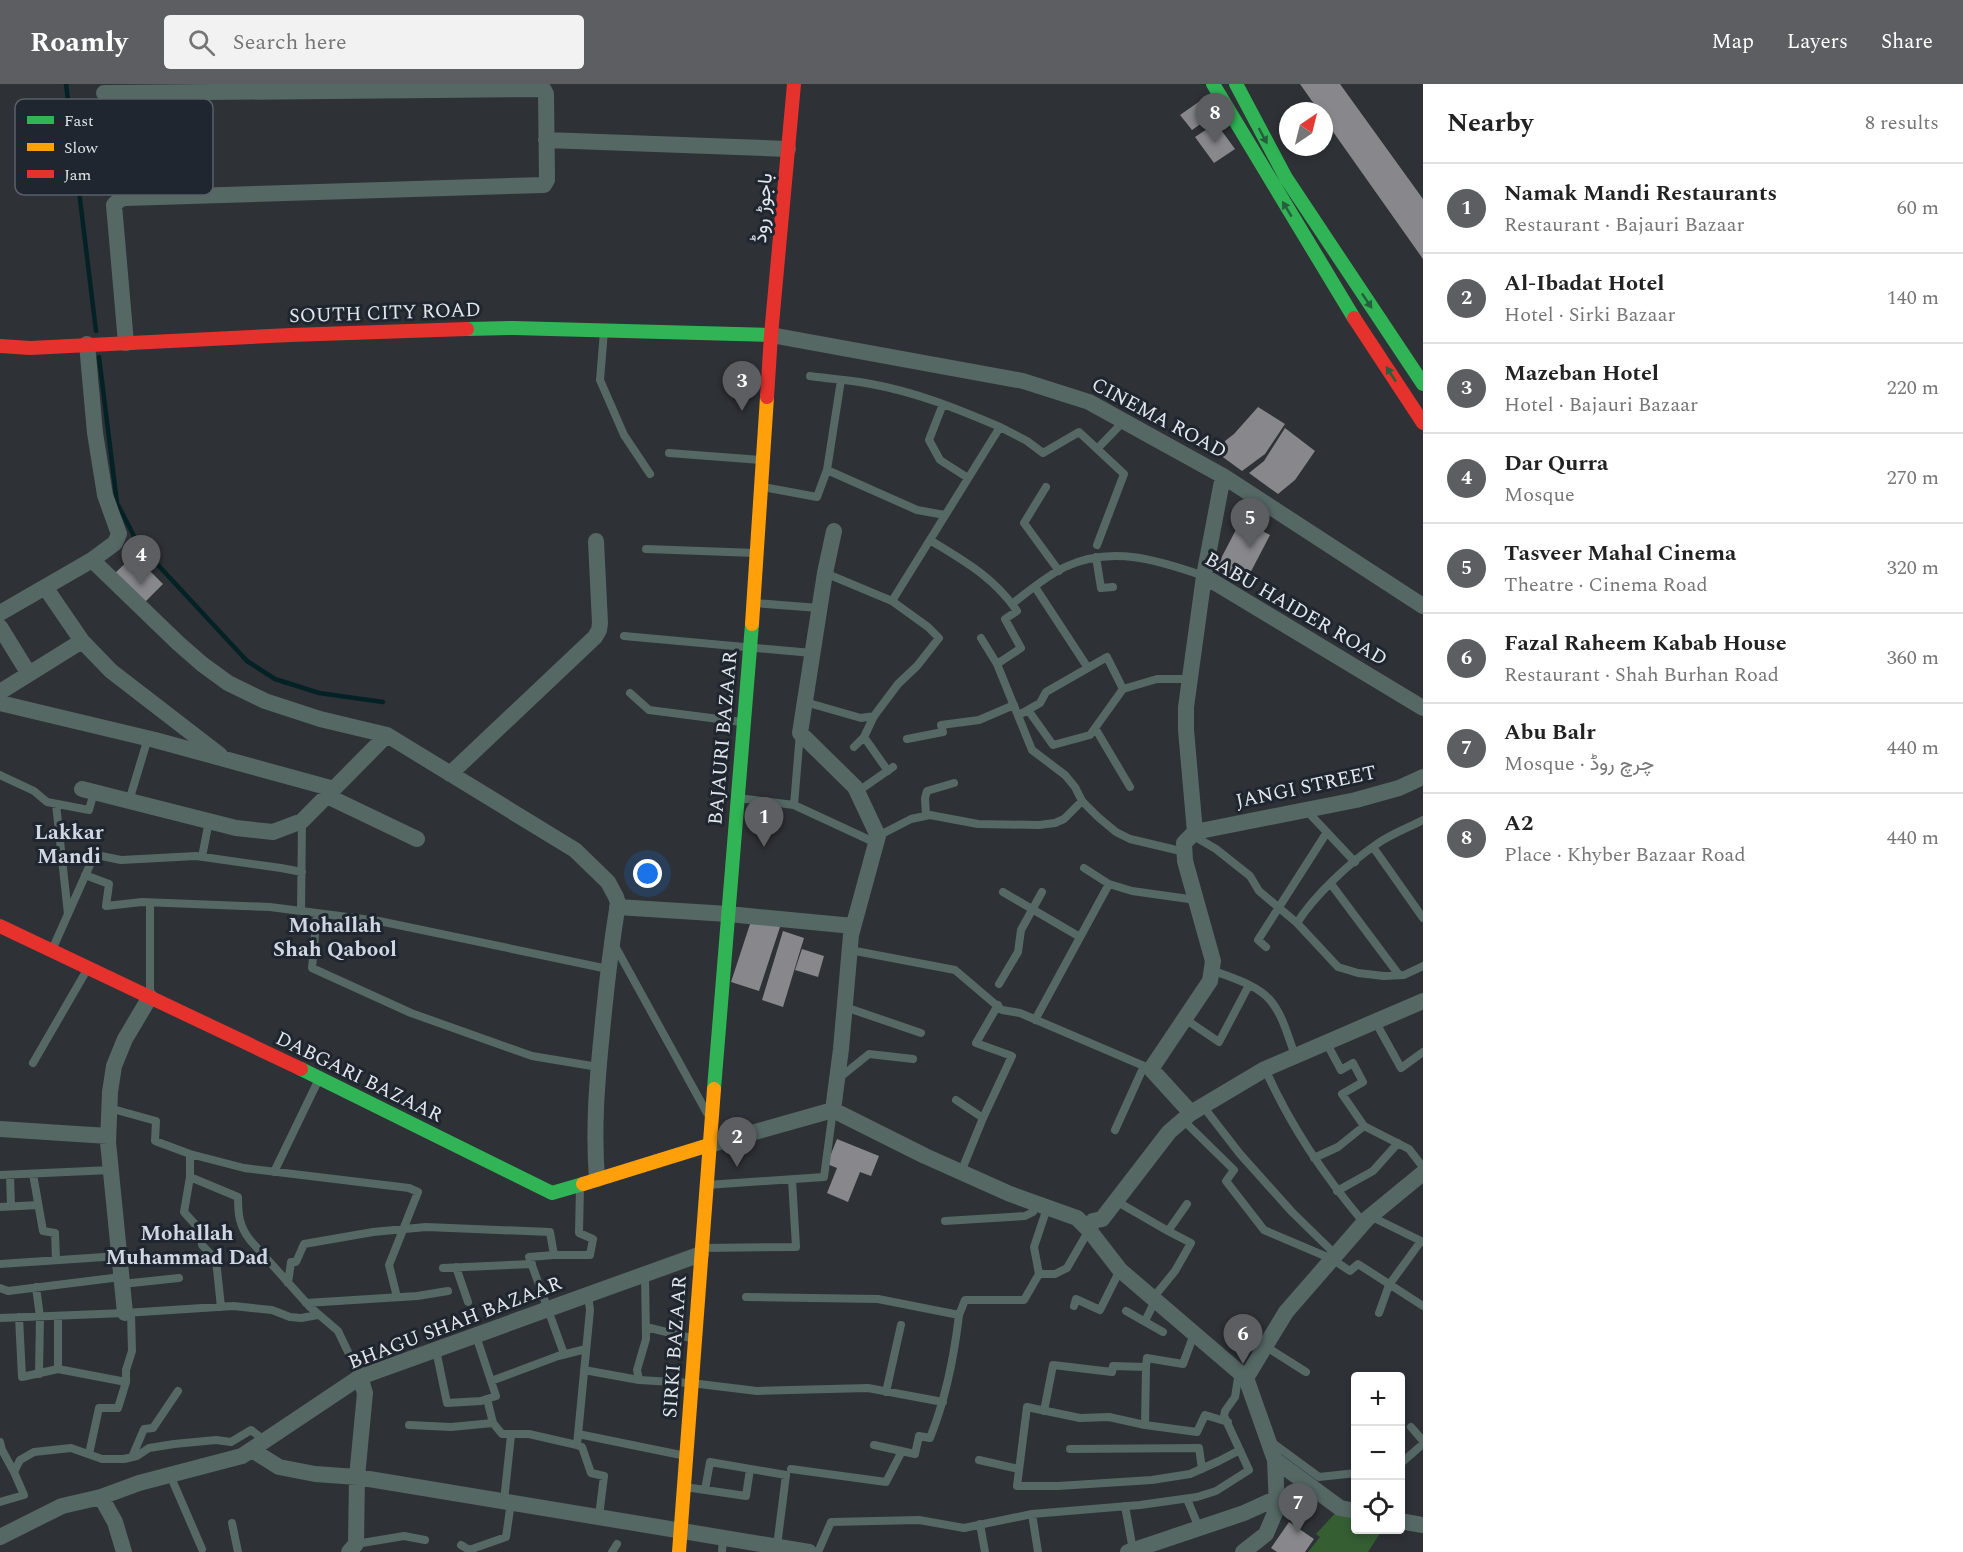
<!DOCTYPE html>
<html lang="en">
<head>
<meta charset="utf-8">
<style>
	body { margin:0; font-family:Spectral,Vazirmatn,serif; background:#f2f2f2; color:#222 }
	.controls { position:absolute; right:18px; bottom:18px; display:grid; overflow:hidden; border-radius:6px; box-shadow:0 3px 9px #0003 }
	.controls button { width:54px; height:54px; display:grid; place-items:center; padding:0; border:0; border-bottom:2px solid #e0e0e0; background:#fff; color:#222; font:30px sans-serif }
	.compass { position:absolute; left:1279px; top:18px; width:54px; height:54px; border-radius:50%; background:#fff; box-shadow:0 3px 9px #0003; rotate:35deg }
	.you { position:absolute; left:648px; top:790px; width:21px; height:21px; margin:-15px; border:4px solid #fff; border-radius:50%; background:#1a73e8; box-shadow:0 0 0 9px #1a73e833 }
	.badge { display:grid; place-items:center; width:39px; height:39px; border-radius:50%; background:#5c5e61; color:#fff; font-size:20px; font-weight:700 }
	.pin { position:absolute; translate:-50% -50px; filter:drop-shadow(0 2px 3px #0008) }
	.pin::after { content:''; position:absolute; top:32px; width:21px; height:18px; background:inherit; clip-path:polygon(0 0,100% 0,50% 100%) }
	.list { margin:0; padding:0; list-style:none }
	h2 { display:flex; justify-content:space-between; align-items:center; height:78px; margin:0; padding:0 24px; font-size:26px }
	h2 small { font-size:20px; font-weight:400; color:#767676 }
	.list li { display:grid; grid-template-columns:39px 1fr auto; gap:18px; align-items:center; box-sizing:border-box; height:90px; padding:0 24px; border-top:2px solid #e0e0e0 }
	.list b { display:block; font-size:22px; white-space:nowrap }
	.list p { margin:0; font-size:20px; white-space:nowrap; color:#767676 }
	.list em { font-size:20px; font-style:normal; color:#767676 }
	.icon { flex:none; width:33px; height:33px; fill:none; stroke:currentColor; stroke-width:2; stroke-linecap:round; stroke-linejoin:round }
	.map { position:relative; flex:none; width:1423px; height:1468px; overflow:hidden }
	header { display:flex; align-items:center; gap:36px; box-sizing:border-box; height:84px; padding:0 30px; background:#5c5e61; color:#fff }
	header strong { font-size:28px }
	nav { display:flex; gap:33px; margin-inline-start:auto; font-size:21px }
	.search { width:420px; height:54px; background:#f2f2f2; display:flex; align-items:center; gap:15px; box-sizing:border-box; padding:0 21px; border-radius:6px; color:#767676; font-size:22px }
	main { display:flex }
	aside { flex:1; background:#fff }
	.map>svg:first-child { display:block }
	.green { fill:#355e33 }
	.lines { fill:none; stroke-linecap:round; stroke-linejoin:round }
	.stream { stroke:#042225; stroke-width:4.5 }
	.building { fill:#88878b }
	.lane { stroke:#556864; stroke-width:8 }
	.street { stroke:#556864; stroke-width:16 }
	.fast { stroke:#30b455; stroke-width:14 }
	.slow { stroke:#ff9f0a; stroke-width:14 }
	.jam { stroke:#e5322d; stroke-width:14 }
	.oneway { fill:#265f3e }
	.labels { text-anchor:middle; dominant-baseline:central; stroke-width:6; stroke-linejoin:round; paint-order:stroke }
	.street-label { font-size:20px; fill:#e3e7ed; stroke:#20262f }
	.neighbourhood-label { font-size:21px; font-weight:bold; fill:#cfd7e3; stroke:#20262f }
	.key { fill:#20262f; stroke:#5a6068; stroke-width:1.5 }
	.key-label { font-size:16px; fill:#e3e7ed }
</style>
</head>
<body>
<header>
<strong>Roamly</strong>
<div class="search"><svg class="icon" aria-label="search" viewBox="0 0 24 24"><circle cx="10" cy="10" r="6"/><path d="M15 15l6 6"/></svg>Search here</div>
<nav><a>Map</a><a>Layers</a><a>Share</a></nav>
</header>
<main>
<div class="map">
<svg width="1423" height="1468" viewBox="0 0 1423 1468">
	<rect width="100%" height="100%" fill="#2e3136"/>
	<path class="green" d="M1340 1424 1355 1427 1356 1446H1382L1368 1468H1308L1320 1453 1316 1450Z"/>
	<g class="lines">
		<path class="stream" d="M66 0 96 247
			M99 273 117 419 134 452 158 481 247 577 275 595 319 609 383 618"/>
	</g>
	<path class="building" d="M1300 0H1340L1423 115V175L1324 35V27H1319Z
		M1200 17 1212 32 1192 46 1180 31Z
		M1216 39 1235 65 1214 79 1195 53Z
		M1258 323 1285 340 1265 370 1242 387 1220 371 1225 357 1234 350Z
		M1285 344 1315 367 1295 396 1278 410 1249 389 1264 377Z
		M1241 436 1270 451 1245 499 1216 484Z
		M134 471 163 500 142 521 113 491Z
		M751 837 781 840 759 907 731 898Z
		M783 847 804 854 783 923 762 916Z
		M802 865 824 872 818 893 795 886Z
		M837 1055 879 1072 871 1092 860 1088 848 1118 827 1109 837 1084 827 1080Z
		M1289 1438 1314 1455 1305 1468H1277L1271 1464Z"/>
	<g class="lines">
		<path class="lane" d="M604 247 600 296 624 351 650 390
			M810 292C830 295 851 296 871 300 916 308 958 325 1000 343
			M943 320 929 356 940 376 968 394
			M1097 365 1124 337
			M669 369 761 376
			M827 386 917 426 945 431
			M763 403 817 413 827 386 841 296
			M1046 403 1024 439 1059 487
			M930 456C964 477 994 493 1017 527L1005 535 1021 564 997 580 1032 666 1065 691 1075 703 1082 717 1098 733 1116 748 1130 755 1185 768
			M646 465 756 469
			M1096 473 1101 504 1113 503
			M825 489 892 517 928 543 939 554 917 582 898 600 874 632 864 653 854 663
			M1035 503 1088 584
			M892 517 1000 343 1027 357 1043 369 1079 348 1124 390 1097 461
			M754 519 819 524
			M1012 520C1029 507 1046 492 1065 483 1111 461 1158 476 1204 492
			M624 552 812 569
			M981 554 997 580
			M630 609 649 626 742 638
			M805 618 861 634 874 632
			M1028 626 1053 661 1090 651 1123 605
			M1019 631 1040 619 1046 608 1107 573 1123 605 1157 595H1190
			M1095 644 1130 703
			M864 653 888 687
			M907 655 943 648 941 641 979 636 1014 621
			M0 691 34 707 47 718 89 726 94 708
			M857 708 893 683
			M738 714 794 721 876 759
			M129 717 148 654
			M56 720 68 830
			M794 721 800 649
			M1306 726 1355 778
			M926 732 925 714 927 707 954 699
			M1192 751 1216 765 1250 792 1259 807 1297 839 1338 883 1358 889 1384 892 1404 891 1423 882
			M878 752 911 735 930 731 978 740 1039 741 1055 739 1064 735 1082 717
			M1373 763 1423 834
			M202 773 209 737
			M1084 784 1109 800 1132 807 1196 816
			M85 791 109 800 106 822 142 818 270 823 301 827 379 837 608 885
			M1331 800 1399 891
			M1003 808 1080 853
			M301 827 302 737
			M317 829 312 884 411 929 532 972 598 983
			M1297 839C1314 812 1350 778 1377 760 1391 750 1408 744 1423 736
			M615 862 707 1029
			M1266 863 1258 856 1327 748
			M52 866 93 774 96 771 121 776 196 772 281 784 302 788
			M850 866 955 886 1002 926 1020 929 1151 985
			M1212 886C1231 894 1256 900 1270 916 1283 931 1288 953 1295 971
			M999 900 1018 868 1021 846 1042 808
			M150 911V819
			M845 923 921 949
			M1185 935 1219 958 1249 901
			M1035 936 1109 800
			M1375 937 1401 984 1423 968
			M1326 958 1341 986 1353 979 1363 998 1342 1010 1364 1042 1409 1065 1423 1083
			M33 979 88 884
			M1265 985C1291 1043 1323 1090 1364 1139
			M838 995 869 970 913 975
			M956 1016 983 1034
			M1202 1021 1240 1070 1292 1128 1336 1171
			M109 1024 156 1037 155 1057 190 1070V1093L238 1113C238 1130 239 1142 250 1156L310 1223 338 1247 360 1293
			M1183 1036 1234 1086 1226 1097 1264 1146 1332 1175 1350 1187 1358 1180 1423 1222
			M1115 1046 1144 982
			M190 1070 244 1084 409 1104 418 1108 389 1181 397 1213
			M1314 1074 1338 1063 1364 1042
			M274 1088 318 997
			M961 1088 983 1034 1012 972 976 959 998 921
			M33 1090 43 1147 55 1149 56 1176
			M0 1091 111 1086
			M10 1091 11 1122
			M190 1093 184 1128 201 1147 202 1161 216 1176 221 1223
			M707 1101 824 1093 833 1026
			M1337 1107 1373 1087 1398 1059
			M1116 1117 1168 1147 1187 1120
			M0 1123 38 1121
			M1370 1132 1423 1158
			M945 1137 1025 1132 1033 1128 1038 1120
			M702 1164 796 1163 792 1096
			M0 1180 119 1172
			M456 1183 468 1218
			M443 1184 532 1180
			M1039 1190 1034 1163 1047 1124
			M288 1199 291 1178H296L304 1160 373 1148 426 1143 550 1148 554 1171
			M122 1200 179 1194
			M36 1203 40 1233 39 1290
			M0 1204 8 1207 121 1193
			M746 1213 878 1215 959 1231 965 1216H1024L1039 1190H1055L1067 1184 1089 1146
			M1153 1214 1175 1187 1191 1159 1168 1147
			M306 1219 417 1212 448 1207
			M1074 1222 1076 1215 1100 1226 1120 1186
			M1126 1227 1163 1248
			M1379 1229 1389 1201 1421 1157
			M19 1233 22 1293 58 1285V1232
			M0 1234 125 1229 233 1222 272 1226 290 1233 301 1234 318 1231
			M1145 1237 1155 1217
			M646 1243 695 1255
			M1265 1262 1306 1288
			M436 1266 447 1319 481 1317 496 1312 476 1252
			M564 1270 529 1173 554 1171H590L593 1155 579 1149 580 1102
			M58 1285 126 1298
			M584 1286 639 1296 691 1299 757 1307 868 1304 943 1318
			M639 1296 637 1286 646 1255 645 1190
			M491 1297 558 1272 586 1265
			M886 1308 901 1241
			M487 1315 493 1339
			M1044 1327 1053 1281 1112 1288 1113 1282 1146 1283 1147 1274 1183 1280 1194 1250
			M1228 1338 1205 1331 1197 1348 1145 1341 1109 1333 1080 1334 1027 1323 1017 1402H1058L1152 1396 1190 1390 1219 1377 1240 1366
			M409 1341 451 1343 493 1339 502 1350H529L577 1361 582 1363 591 1389 604 1392 599 1432
			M1145 1341 1146 1283
			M1411 1343 1423 1357
			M578 1350 686 1372
			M1270 1357 1319 1393 1356 1389
			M0 1358 2 1366 14 1388
			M577 1361 590 1226 588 1211
			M874 1361 915 1370 919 1352 930 1354C946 1314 954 1274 959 1231
			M1070 1365 1199 1364 1202 1385
			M89 1370 99 1324H118L126 1298V1286L132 1267 131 1229
			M132 1373 144 1345 153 1344 178 1307
			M979 1376 1019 1385
			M1400 1380 1423 1360
			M791 1385 886 1398 902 1367
			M170 1391 202 1465
			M685 1403 746 1412 750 1385
			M705 1406 710 1378 786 1391 777 1462
			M1187 1415 1199 1444
			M504 1417 511 1351
			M0 1418 24 1411 14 1388 20 1376 34 1368 71 1364 102 1375H124L137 1372 149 1364 174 1360 216 1356 231 1358 251 1346 265 1357
			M1125 1422 1133 1466
			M232 1439 238 1468
			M980 1440 985 1468
			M356 1460 404 1452 425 1456
			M461 1461 469 1466 506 1453 511 1418
			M612 1468 617 1460
			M722 1468 723 1453
			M818 1468 831 1438 919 1436 964 1444 1032 1430
			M1038 1468 1032 1430 1140 1421 1197 1413 1216 1407 1249 1386 1224 1332 1225 1327 1235 1313 1239 1288"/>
		<path class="street" d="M104 9 541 5 544 6 546 10 547 96 544 101 125 114 119 116 114 121 126 259
			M546 56 788 65
			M771 251 1023 297 1089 318 1223 392 1423 522
			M92 476 178 559 202 580 228 599 265 617 320 635 387 651 575 766 608 798 616 813 618 819C611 862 606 905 602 948 597 997 593 1046 597 1095
			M1204 492 1423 624
			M45 503 82 557 111 587 220 671
			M0 529 92 476 115 459 119 450 105 411 95 349 87 260
			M0 543 29 590
			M0 608 82 557
			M0 619 155 656 334 705
			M450 690 595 553 599 546 600 539 596 457
			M82 705 236 744 273 748 302 737 387 651
			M327 712 417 755
			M1195 748 1186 646V623L1204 492 1223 392
			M1195 748 1356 716 1399 704 1423 693
			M617 823 728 830 853 842
			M833 1026 841 965 851 851 878 752 855 703 800 649 825 489 834 447
			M1191 1029 1151 985 1210 897 1213 877 1185 777 1184 759 1195 748
			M0 1045 108 1052
			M709 1061 833 1026 925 1072 1010 1110 1077 1134 1089 1146 1120 1186 1246 1294 1275 1376 1277 1424 1266 1450 1243 1468
			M1089 1146 1093 1137 1102 1135 1169 1048 1191 1029 1265 985 1423 917
			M125 1229 108 1058 110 1008 114 982 125 955 150 913
			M1246 1294 1286 1228 1367 1135 1423 1089
			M252 1366 279 1383 315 1390 357 1393 809 1468
			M1275 1376 1340 1424 1356 1427
			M101 1413 115 1438 124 1468
			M1400 1437 1423 1441
			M0 1453 62 1422 101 1413 139 1399 242 1372 360 1293 701 1170
			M349 1468 356 1460 357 1393 365 1309 360 1293
			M1128 1468 1244 1429 1277 1414"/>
		<path class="fast" d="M1213 0 1354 234
			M1236 0 1286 94 1423 300
			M467 245 513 244 771 251
			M301 985 552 1109 583 1100
			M714 1005 752 540"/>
		<path class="slow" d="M752 540 767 313
			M583 1100 709 1061
			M679 1468 714 1005"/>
		<path class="jam" d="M1354 234 1423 339
			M0 262 30 264 291 251 467 245
			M767 313 771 251 794 0
			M0 842 301 985"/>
	</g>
	<defs><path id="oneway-solid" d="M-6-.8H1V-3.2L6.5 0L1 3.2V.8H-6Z" transform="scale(1.5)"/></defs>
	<g class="oneway">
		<use href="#oneway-solid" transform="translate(1263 52) rotate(62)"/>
		<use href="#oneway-solid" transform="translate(1287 125) rotate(-121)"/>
		<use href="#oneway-solid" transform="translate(1367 217) rotate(56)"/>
		<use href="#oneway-solid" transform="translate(1391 290) rotate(-123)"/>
	</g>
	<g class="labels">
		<g class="street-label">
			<text transform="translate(763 124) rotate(-85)">باجوڑ روڈ</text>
			<text transform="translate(385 229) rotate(-2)">SOUTH CITY ROAD</text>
			<text transform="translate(1159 334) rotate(28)">CINEMA ROAD</text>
			<text transform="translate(1296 525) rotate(30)">BABU HAIDER ROAD</text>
			<text transform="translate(723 654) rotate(-85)">BAJAURI BAZAAR</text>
			<text transform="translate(1306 703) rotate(-12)">JANGI STREET</text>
			<text transform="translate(359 993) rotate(26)">DABGARI BAZAAR</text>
			<text transform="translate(455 1239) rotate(-21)">BHAGU SHAH BAZAAR</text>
			<text transform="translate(675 1263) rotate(-86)">SIRKI BAZAAR</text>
		</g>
		<g class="neighbourhood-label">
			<text x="69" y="749">Lakkar<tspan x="69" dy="24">Mandi</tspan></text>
			<text x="335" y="842">Mohallah<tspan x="335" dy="24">Shah Qabool</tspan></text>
			<text x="187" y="1150">Mohallah<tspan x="187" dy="24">Muhammad Dad</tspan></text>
		</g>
	</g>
	<rect x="15" y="15" width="198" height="96" rx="9" class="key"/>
	<rect x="27" y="32" width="27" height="8" fill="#30b455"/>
	<rect x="27" y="59" width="27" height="8" fill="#ff9f0a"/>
	<rect x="27" y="86" width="27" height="8" fill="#e5322d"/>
	<g class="key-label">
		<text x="64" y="42">Fast</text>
		<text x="64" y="69">Slow</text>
		<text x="64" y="96">Jam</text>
	</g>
</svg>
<div class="controls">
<button>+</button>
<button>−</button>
<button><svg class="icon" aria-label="locate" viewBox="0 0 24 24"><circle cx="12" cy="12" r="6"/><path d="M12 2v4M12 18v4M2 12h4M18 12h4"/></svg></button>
</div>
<svg class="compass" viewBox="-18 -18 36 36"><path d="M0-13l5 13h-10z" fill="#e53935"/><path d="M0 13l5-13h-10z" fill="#767676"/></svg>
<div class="you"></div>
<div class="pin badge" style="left:764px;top:763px">1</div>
<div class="pin badge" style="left:737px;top:1083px">2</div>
<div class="pin badge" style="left:742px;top:327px">3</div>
<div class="pin badge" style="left:141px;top:501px">4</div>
<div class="pin badge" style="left:1250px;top:464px">5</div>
<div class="pin badge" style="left:1243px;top:1280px">6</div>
<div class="pin badge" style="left:1298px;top:1449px">7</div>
<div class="pin badge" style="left:1215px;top:59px">8</div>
</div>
<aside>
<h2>Nearby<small>8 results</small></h2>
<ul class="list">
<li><span class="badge">1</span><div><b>Namak Mandi Restaurants</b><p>Restaurant · Bajauri Bazaar</p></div><em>60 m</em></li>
<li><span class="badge">2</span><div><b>Al-Ibadat Hotel</b><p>Hotel · Sirki Bazaar</p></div><em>140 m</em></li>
<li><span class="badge">3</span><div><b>Mazeban Hotel</b><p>Hotel · Bajauri Bazaar</p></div><em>220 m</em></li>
<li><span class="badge">4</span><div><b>Dar Qurra</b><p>Mosque</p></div><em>270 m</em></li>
<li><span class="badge">5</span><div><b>Tasveer Mahal Cinema</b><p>Theatre · Cinema Road</p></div><em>320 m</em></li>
<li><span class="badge">6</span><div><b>Fazal Raheem Kabab House</b><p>Restaurant · Shah Burhan Road</p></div><em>360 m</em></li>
<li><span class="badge">7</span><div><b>Abu Balr</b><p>Mosque · چرچ روڈ</p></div><em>440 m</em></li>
<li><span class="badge">8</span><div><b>A2</b><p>Place · Khyber Bazaar Road</p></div><em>440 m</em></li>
</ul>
</aside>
</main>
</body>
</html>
